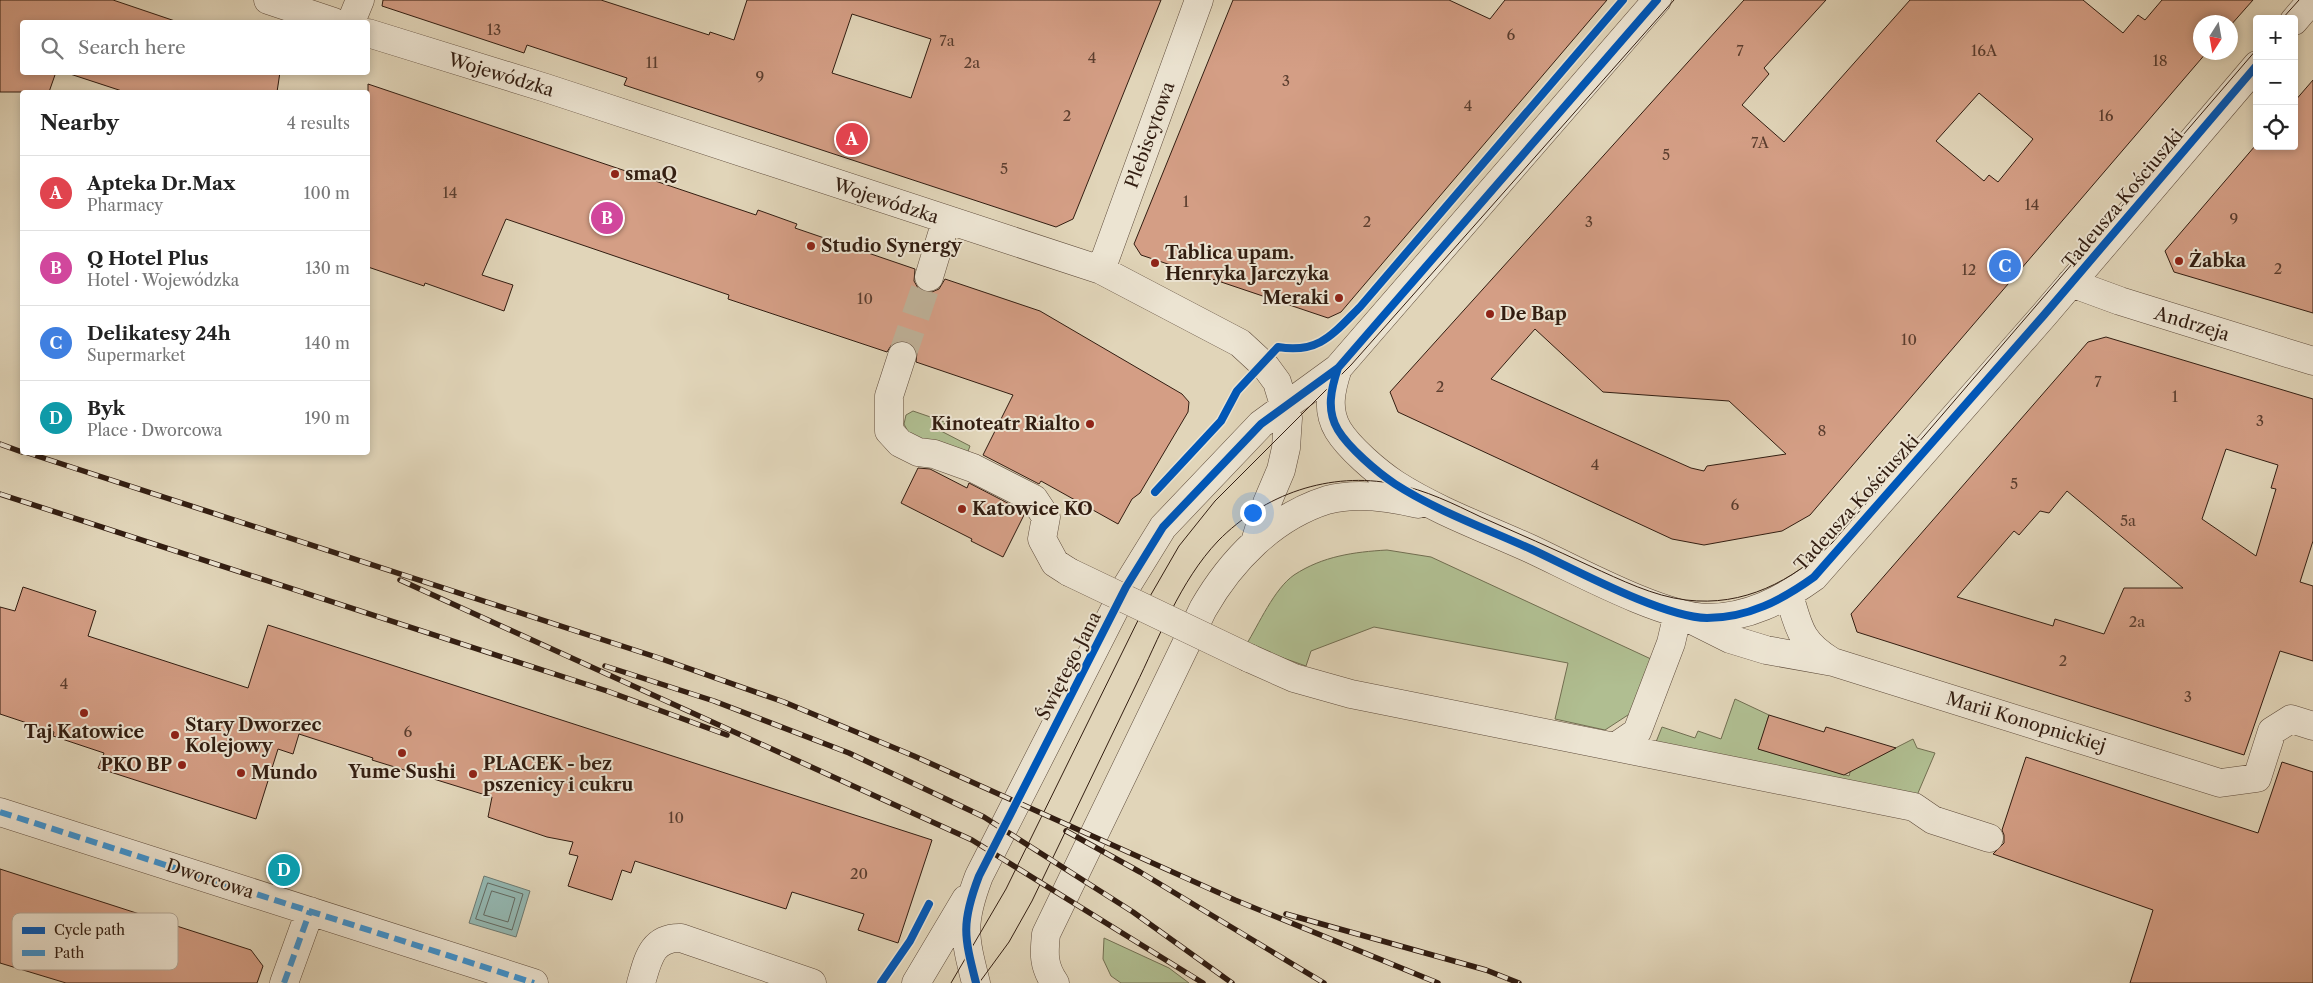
<!DOCTYPE html>
<html lang="en">
<head>
<meta charset="utf-8">
<style>
	body { margin:0; font-family:"Libre Caslon Text",serif; background:#f6f6f6; color:#222 }
	.controls { position:absolute; right:15px; top:15px; display:grid; overflow:hidden; border-radius:5px; box-shadow:0 2px 8px #0003 }
	.controls button { width:45px; height:45px; display:grid; place-items:center; padding:0; border:0; border-bottom:1px solid #e0e0e0; background:#fff; color:#222; font:25px sans-serif }
	.compass { position:absolute; left:2193px; top:15px; width:45px; height:45px; border-radius:50%; background:#fff; box-shadow:0 2px 8px #0003; rotate:191deg }
	.you { position:absolute; left:1252px; top:512px; width:18px; height:18px; margin:-12px; border:4px solid #fff; border-radius:50%; background:#1a73e8; box-shadow:0 0 0 8px #1a73e833 }
	.badge { display:grid; place-items:center; width:32px; height:32px; border-radius:50%; background:#0b8043; color:#fff; font-size:16px; font-weight:700 }
	.pin { position:absolute; translate:-50% -50%; border:2px solid #fff; box-shadow:0 1px 5px #0006 }
	.list { margin:0; padding:0; list-style:none }
	h2 { display:flex; justify-content:space-between; align-items:center; height:65px; margin:0; padding:0 20px; font-size:21px }
	h2 small { font-size:16px; font-weight:400; color:#767676 }
	.list li { display:grid; grid-template-columns:32px 1fr auto; gap:15px; align-items:center; box-sizing:border-box; height:75px; padding:0 20px; border-top:1px solid #e0e0e0 }
	.list b { display:block; font-size:19px; white-space:nowrap }
	.list p { margin:0; font-size:16px; white-space:nowrap; color:#767676 }
	.list em { font-size:16px; font-style:normal; color:#767676 }
	.icon { flex:none; width:28px; height:28px; fill:none; stroke:currentColor; stroke-width:2; stroke-linecap:round; stroke-linejoin:round }
	.map { position:relative; flex:none; width:2313px; height:983px; overflow:hidden }
	.search { position:absolute; background:#fff; box-shadow:0 2px 8px #0003; left:20px; top:20px; width:350px; height:55px; display:flex; align-items:center; gap:12px; box-sizing:border-box; padding:0 18px; border-radius:5px; color:#767676; font-size:19px }
	.panel { position:absolute; background:#fff; box-shadow:0 2px 8px #0003; left:20px; top:90px; width:350px; height:365px; border-radius:5px }
	.map>svg:first-child { display:block }
	.green { fill:#b0be91; stroke:#716e51 }
	.water { fill:#94b8b2; stroke:#6d7a72 }
	.lines { fill:none; stroke-linecap:round; stroke-linejoin:round }
	.shore { stroke:#636a62; stroke-width:1 }
	.building { fill:#d49e85; stroke:#321d11; fill-rule:evenodd }
	.minor-tunnel { stroke:#beb097; stroke-width:28; stroke-dasharray:28 14; stroke-linecap:butt }
	.minor-casing { stroke:#5e4b3b; stroke-width:29 }
	.minor { stroke:#ece4d2; stroke-width:28 }
	.tram { stroke:#321d11; stroke-width:1 }
	.rail-casing { stroke:#321d11; stroke-width:5.5 }
	.rail { stroke:#ece4d2; stroke-width:4; stroke-dasharray:11; stroke-linecap:butt }
	.minor-bridge-casing { stroke:#5e4b3b; stroke-width:29; stroke-linecap:butt }
	.minor-bridge { stroke:#ece4d2; stroke-width:28 }
	.quiet { stroke:#3d94d3; stroke-width:6; stroke-dasharray:12 6; stroke-linecap:butt }
	.cycleway-casing { stroke:#ece4d2; stroke-width:11 }
	.cycleway { stroke:#0057b8; stroke-width:8 }
	.poi-dot { fill:#8f2418; stroke:#ece4d2; stroke-width:2 }
	.labels { text-anchor:middle; dominant-baseline:central; stroke-width:4; stroke-linejoin:round; paint-order:stroke }
	.number-label { font-size:15px; fill:#5a3d2e }
	.street-label { font-size:18px; fill:#321d11; stroke:#ece4d2 }
	.poi-label { font-size:18px; font-weight:bold; fill:#321d11; stroke:#ece4d2; text-anchor:start }
	.key { fill:#ece4d2; stroke:#b4a898; stroke-width:1 }
	.key-label { font-size:14px; fill:#321d11 }
</style>
</head>
<body>
<div class="map">
<svg width="2313" height="983" viewBox="0 0 2313 983">
	<rect width="100%" height="100%" fill="#e1d5b9"/>
	<filter id="stains"><feTurbulence type="fractalNoise" baseFrequency=".004" numOctaves="4"/><feColorMatrix values="0 0 0 0 .2 0 0 0 0 .09 0 0 0 0 .02 0 0 0 .5 -.17"/></filter>
	<radialGradient id="worn" r=".72"><stop offset=".6" stop-color="#630" stop-opacity="0"/><stop offset="1" stop-color="#630" stop-opacity=".3"/></radialGradient>
	<path class="green" d="M913 411 945 422 941 431 970 446 967 454 910 436 904 424 906 415Z
		M1387 550 1431 557 1651 659 1631 713 1605 730 1555 719 1568 663 1374 627 1311 651 1306 666 1246 645C1259 624 1274 589 1294 575 1323 556 1354 552 1387 550Z
		M1735 699 1769 715 1759 749 1849 776 1854 759 1868 762 1913 739 1917 748 1935 753 1915 800 1654 747 1662 727 1695 738 1698 731 1721 739Z
		M1104 938 1169 968 1189 983H1121L1111 976 1103 959Z"/>
	<path class="water" d="M484 876 530 891 516 937 469 923Z"/>
	<g class="lines">
		<path class="shore" d="M488 883 523 894 512 930 476 919Z
			M492 891 515 898 508 922 484 915Z"/>
	</g>
	<path class="building" d="M0 0H113L178 22H22V72H56L49 92H0Z
		M383 0H601L709 35 710 32 734 40 747 0H1161L1073 219 1056 227 624 85 627 78 527 45 524 53 382 6ZM852 14 931 39 911 98 832 73Z
		M1233 0H1449L1490 19 1505 0H1607L1341 312 1328 318 1141 255 1134 244Z
		M1744 0H1826L1764 68 1769 74 1742 105 1784 142 1910 0H2083L2123 33 2138 15 2145 20 2162 0H2253L2230 26V22H2200V52H2207L1810 515 1782 531 1704 545 1672 539 1398 412 1390 392ZM1979 93 2033 139 1998 182 1989 175 1984 181 1936 141ZM1535 329 1603 392 1729 401 1786 454 1707 466 1704 471 1691 468 1491 379Z
		M64 72H280L277 92H125Z
		M2313 80V313L2174 272 2165 251 2255 146H2294V102Z
		M368 84 756 215 758 210 797 224 795 228 915 269 914 281 918 288 924 292H932L939 289 945 279 1040 311 1182 394 1189 402 1188 412 1140 493 1132 499 1118 524 1041 481 1039 484 983 455 1013 395 916 362 917 352 913 345 907 341H899L892 344 887 352 728 299 729 295 506 219 482 275 513 285 504 311 425 283 424 286 368 267Z
		M2106 337 2313 399V541L2300 582 2313 586V661L2280 651 2244 755 1857 632 1851 614 2088 342ZM2226 449 2278 465 2271 488 2276 489 2256 556 2202 519ZM2067 491 2183 588H2124L2104 634 2055 619 2053 626 1957 597 2014 531 2019 535 2040 511 2049 513Z
		M918 468 930 469 967 488 969 483 1023 511 1025 513 1003 557 971 541 972 539 901 503Z
		M23 587 96 611 88 636 248 688 268 625 932 840 898 943 858 930 864 914 792 892 786 909 635 861 631 873 622 870 612 900 568 886 578 856 569 854 573 842 547 837 488 817 492 797 372 760 373 758 299 734 293 754 278 749 256 819 98 768 104 753 53 736 54 732 0 714V607L15 611Z
		M1769 715 1824 732 1826 727 1896 748 1844 775 1758 749Z
		M2026 757 2258 833 2282 762 2313 772V983H2130L2153 910 1993 854 2004 843V835L2002 830Z
		M0 869 251 950 263 966 257 983H66L0 963Z"/>
	<g class="lines">
		<path class="minor-tunnel" d="M902 356 929 277"/>
		<defs>
			<path id="minor" d="M268 0 334 22
				M2294 21 2312 0
				M351 22 360 0
				M368 33 546 88 1101 270 1240 343 1266 367 1277 382 1288 418 1286 448 1281 470 1267 503 1255 542
				M1101 270 1199 0
				M929 277 946 221
				M2071 283 2120 301 2313 361
				M902 356 889 396V431L900 443 918 452 934 454 973 468 1034 499 1046 517 1042 539 1055 563 1069 572
				M1338 368C1331 389 1326 410 1338 430 1349 448 1377 472 1395 484 1437 511 1487 529 1531 549 1574 569 1662 617 1707 618 1748 618 1782 600 1814 577L2044 315 2257 65
				M1789 595C1799 628 1800 642 1831 661
				M1249 658 1294 678 1351 694 1914 807 1933 820 1989 838
				M1615 747 1637 732 1671 643 1678 613 1730 639 1766 650 1833 662 2220 783 2257 778 2272 731 2291 719 2313 726
				M0 812 534 983
				M284 983 310 911
				M641 983C648 959 652 937 681 938L812 983
				M916 983 966 899
				M976 983C964 936 961 923 979 876L1126 587 1163 527 1261 424 1338 368 1657 0
				M1055 983C1043 966 1044 953 1046 934L1203 609C1231 560 1273 517 1327 500 1356 492 1390 497 1418 504"/>
		</defs>
		<use href="#minor" class="minor-casing"/>
		<use href="#minor" class="minor"/>
		<path class="tram" d="M2282 19 2299 0
			M951 983 1006 889 1149 598 1179 546 1215 501 1351 365 1674 0
			M979 983 1009 942 1032 901C1066 830 1101 758 1135 687 1159 638 1180 581 1218 541 1264 494 1330 471 1395 484 1426 490 1454 504 1481 517 1517 533 1554 549 1590 566 1621 580 1653 596 1686 600 1744 607 1792 581 1832 543L2257 49"/>
		<defs>
			<path id="rail" d="M0 444 22 452
				M25 452 656 657 784 702 914 756 1235 900 1438 983
				M0 494 607 691 727 735
				M400 580 972 840 1203 983
				M605 666 714 701 849 753 984 817 1133 912 1232 983
				M1066 831 1140 872 1324 983
				M1286 914 1486 970 1519 983"/>
		</defs>
		<use href="#rail" class="rail-casing"/>
		<use href="#rail" class="rail"/>
		<defs>
			<path id="minor-bridge" d="M1069 572 1249 658"/>
		</defs>
		<use href="#minor-bridge" class="minor-bridge-casing"/>
		<use href="#minor-bridge" class="minor-bridge"/>
		<path class="quiet" d="M0 812 534 983
			M284 983 310 911"/>
		<defs>
			<path id="cycleway" d="M1338 368C1331 389 1326 410 1338 430 1349 448 1377 472 1395 484 1437 511 1487 529 1531 549 1574 569 1662 617 1707 618 1748 618 1782 600 1814 577L2044 315 2257 65
				M1155 492 1221 421 1237 391 1278 347C1319 354 1333 334 1360 307L1623 0
				M881 983 910 941 929 904
				M976 983C964 936 961 923 979 876L1126 587 1163 527 1261 424 1338 368 1657 0"/>
		</defs>
		<use href="#cycleway" class="cycleway-casing"/>
		<use href="#cycleway" class="cycleway"/>
	</g>
	<g class="poi-dot">
		<circle cx="615" cy="174" r="5"/>
		<circle cx="811" cy="246" r="5"/>
		<circle cx="2179" cy="261" r="5"/>
		<circle cx="1155" cy="263" r="5"/>
		<circle cx="1339" cy="298" r="5"/>
		<circle cx="1490" cy="314" r="5"/>
		<circle cx="1090" cy="424" r="5"/>
		<circle cx="962" cy="509" r="5"/>
		<circle cx="84" cy="713" r="5"/>
		<circle cx="175" cy="735" r="5"/>
		<circle cx="402" cy="753" r="5"/>
		<circle cx="182" cy="765" r="5"/>
		<circle cx="241" cy="773" r="5"/>
		<circle cx="473" cy="774" r="5"/>
	</g>
	<g class="labels">
		<g class="number-label">
			<text x="494" y="29">13</text>
			<text x="1511" y="34">6</text>
			<text x="947" y="40">7a</text>
			<text x="1740" y="50">7</text>
			<text x="1984" y="50">16A</text>
			<text x="1092" y="57">4</text>
			<text x="2160" y="60">18</text>
			<text x="652" y="62">11</text>
			<text x="972" y="62">2a</text>
			<text x="760" y="76">9</text>
			<text x="1286" y="80">3</text>
			<text x="1468" y="105">4</text>
			<text x="1067" y="115">2</text>
			<text x="2106" y="115">16</text>
			<text x="1760" y="142">7A</text>
			<text x="1666" y="154">5</text>
			<text x="1004" y="168">5</text>
			<text x="450" y="192">14</text>
			<text x="1186" y="201">1</text>
			<text x="2032" y="204">14</text>
			<text x="2234" y="218">9</text>
			<text x="1367" y="221">2</text>
			<text x="1589" y="221">3</text>
			<text x="2278" y="268">2</text>
			<text x="1969" y="269">12</text>
			<text x="865" y="298">10</text>
			<text x="1909" y="339">10</text>
			<text x="2098" y="381">7</text>
			<text x="1440" y="386">2</text>
			<text x="2175" y="396">1</text>
			<text x="2260" y="420">3</text>
			<text x="1822" y="430">8</text>
			<text x="1595" y="464">4</text>
			<text x="2014" y="483">5</text>
			<text x="1735" y="504">6</text>
			<text x="2128" y="520">5a</text>
			<text x="2137" y="621">2a</text>
			<text x="2063" y="660">2</text>
			<text x="64" y="683">4</text>
			<text x="2188" y="696">3</text>
			<text x="408" y="731">6</text>
			<text x="676" y="817">10</text>
			<text x="859" y="873">20</text>
		</g>
		<g class="street-label">
			<text transform="translate(501 75) rotate(17)">Wojewódzka</text>
			<text transform="translate(1150 135) rotate(-70)">Plebiscytowa</text>
			<text transform="translate(2123 199) rotate(-50)">Tadeusza Kościuszki</text>
			<text transform="translate(886 201) rotate(18)">Wojewódzka</text>
			<text transform="translate(2192 324) rotate(17)">Andrzeja</text>
			<text transform="translate(1857 503) rotate(-48)">Tadeusza Kościuszki</text>
			<text transform="translate(1069 666) rotate(-63)">Świętego Jana</text>
			<text transform="translate(2026 722) rotate(17)">Marii Konopnickiej</text>
			<text transform="translate(210 879) rotate(18)">Dworcowa</text>
		</g>
		<g class="poi-label">
			<text x="625" y="174">smaQ</text>
			<text x="821" y="246">Studio Synergy</text>
			<text x="1165" y="253">Tablica upam.<tspan x="1165" dy="21">Henryka Jarczyka</tspan></text>
			<text x="2189" y="261">Żabka</text>
			<text x="1329" y="298" text-anchor="end">Meraki</text>
			<text x="1500" y="314">De Bap</text>
			<text x="1080" y="424" text-anchor="end">Kinoteatr Rialto</text>
			<text x="972" y="509">Katowice KO</text>
			<text x="185" y="725">Stary Dworzec<tspan x="185" dy="21">Kolejowy</tspan></text>
			<text x="84" y="732" text-anchor="middle">Taj Katowice</text>
			<text x="483" y="764">PLACEK - bez<tspan x="483" dy="21">pszenicy i cukru</tspan></text>
			<text x="172" y="765" text-anchor="end">PKO BP</text>
			<text x="402" y="772" text-anchor="middle">Yume Sushi</text>
			<text x="251" y="773">Mundo</text>
		</g>
	</g>
	<rect x="12" y="913" width="166" height="57" rx="8" class="key"/>
	<rect x="22" y="927" width="23" height="7" fill="#0057b8"/>
	<rect x="22" y="950" width="23" height="6" fill="#3d94d3"/>
	<g class="key-label">
		<text x="54" y="935">Cycle path</text>
		<text x="54" y="958">Path</text>
	</g>
	<rect width="100%" height="100%" filter="url(#stains)"/>
	<rect width="100%" height="100%" fill="url(#worn)"/>
</svg>
<div class="controls">
<button>+</button>
<button>−</button>
<button><svg class="icon" aria-label="locate" viewBox="0 0 24 24"><circle cx="12" cy="12" r="6"/><path d="M12 2v4M12 18v4M2 12h4M18 12h4"/></svg></button>
</div>
<svg class="compass" viewBox="-18 -18 36 36"><path d="M0-13l5 13h-10z" fill="#e53935"/><path d="M0 13l5-13h-10z" fill="#767676"/></svg>
<div class="you"></div>
<div class="pin badge" style="left:852px;top:139px;background:#e0444e">A</div>
<div class="pin badge" style="left:607px;top:218px;background:#d1479c">B</div>
<div class="pin badge" style="left:2005px;top:266px;background:#3f7fe0">C</div>
<div class="pin badge" style="left:284px;top:870px;background:#0f9aa8">D</div>
<div class="search"><svg class="icon" aria-label="search" viewBox="0 0 24 24"><circle cx="10" cy="10" r="6"/><path d="M15 15l6 6"/></svg>Search here</div>
<section class="panel">
<h2>Nearby<small>4 results</small></h2>
<ul class="list">
<li><span class="badge" style="background:#e0444e">A</span><div><b>Apteka Dr.Max</b><p>Pharmacy</p></div><em>100 m</em></li>
<li><span class="badge" style="background:#d1479c">B</span><div><b>Q Hotel Plus</b><p>Hotel · Wojewódzka</p></div><em>130 m</em></li>
<li><span class="badge" style="background:#3f7fe0">C</span><div><b>Delikatesy 24h</b><p>Supermarket</p></div><em>140 m</em></li>
<li><span class="badge" style="background:#0f9aa8">D</span><div><b>Byk</b><p>Place · Dworcowa</p></div><em>190 m</em></li>
</ul>
</section>
</div>
</body>
</html>
